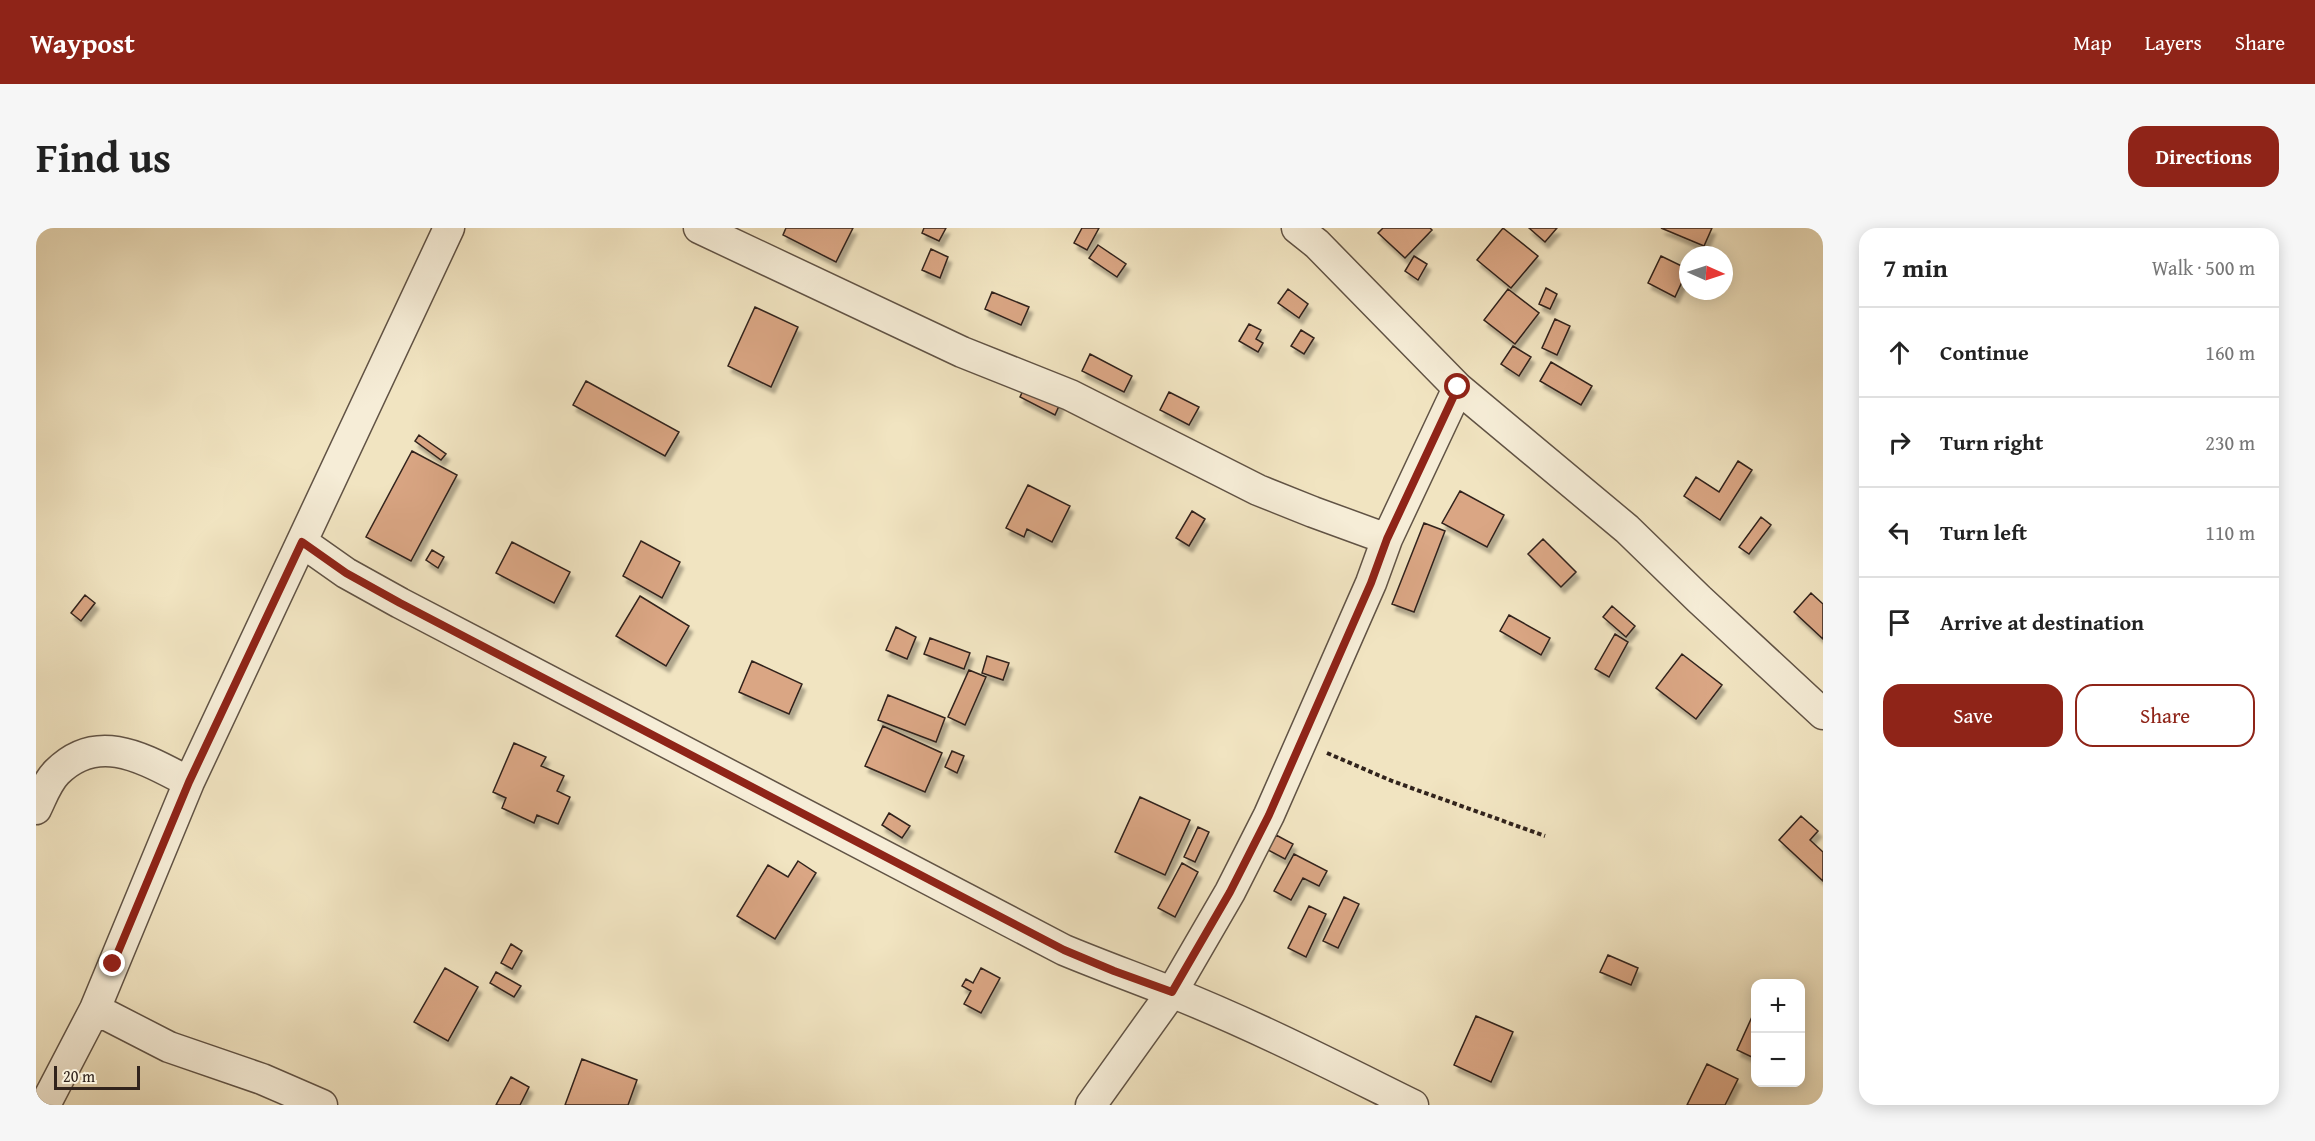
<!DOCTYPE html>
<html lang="en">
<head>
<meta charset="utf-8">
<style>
	body { margin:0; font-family:"Gentium Book Plus",serif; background:#f6f6f6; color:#222 }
	.controls { position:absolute; right:18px; bottom:18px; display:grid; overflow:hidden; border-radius:12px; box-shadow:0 3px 15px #0003 }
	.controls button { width:54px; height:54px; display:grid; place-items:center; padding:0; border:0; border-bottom:2px solid #e0e0e0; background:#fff; color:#222; font:30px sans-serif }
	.compass { position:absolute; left:1643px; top:18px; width:54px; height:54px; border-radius:50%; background:#fff; box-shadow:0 3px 15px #0003; rotate:93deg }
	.scale { position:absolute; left:18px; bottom:15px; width:86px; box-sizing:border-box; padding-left:6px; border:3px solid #31231c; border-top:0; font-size:16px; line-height:21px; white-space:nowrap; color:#31231c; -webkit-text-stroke:4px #f6edd7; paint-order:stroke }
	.stop { position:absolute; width:18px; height:18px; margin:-14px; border:4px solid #8f2418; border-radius:50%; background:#fff }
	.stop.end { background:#8f2418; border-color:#fff; box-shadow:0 2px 6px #0008 }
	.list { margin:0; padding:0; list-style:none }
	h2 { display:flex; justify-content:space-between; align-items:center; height:78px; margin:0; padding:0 24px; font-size:26px }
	h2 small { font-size:20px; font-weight:400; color:#767676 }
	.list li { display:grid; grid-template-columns:39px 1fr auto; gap:18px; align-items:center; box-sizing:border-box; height:90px; padding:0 24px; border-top:2px solid #e0e0e0 }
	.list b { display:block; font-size:22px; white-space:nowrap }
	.list em { font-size:20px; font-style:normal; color:#767676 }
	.actions { display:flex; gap:12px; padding:18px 24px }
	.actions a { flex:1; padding:14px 0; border:2px solid #8f2418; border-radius:18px; text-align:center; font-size:21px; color:#8f2418 }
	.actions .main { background:#8f2418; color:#fff }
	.icon { flex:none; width:33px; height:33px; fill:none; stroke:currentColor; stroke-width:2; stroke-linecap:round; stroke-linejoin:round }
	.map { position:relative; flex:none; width:1787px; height:877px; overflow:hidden; border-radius:18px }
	header { display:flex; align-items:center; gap:36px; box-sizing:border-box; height:84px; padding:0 30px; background:#8f2418; color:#fff }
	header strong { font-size:28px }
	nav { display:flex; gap:33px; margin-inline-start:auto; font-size:21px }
	.intro { display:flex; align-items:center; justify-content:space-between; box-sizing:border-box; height:144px; padding:0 36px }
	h1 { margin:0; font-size:42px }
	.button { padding:15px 27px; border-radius:18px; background:#8f2418; color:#fff; font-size:21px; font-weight:700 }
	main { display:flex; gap:36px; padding:0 36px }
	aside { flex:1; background:#fff; border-radius:18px; box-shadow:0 3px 15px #0003 }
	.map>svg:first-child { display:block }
	.building { fill:#daa684; stroke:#31231c; stroke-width:1.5; filter:url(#shadow) }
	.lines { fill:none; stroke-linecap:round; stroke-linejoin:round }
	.minor-casing { stroke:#615345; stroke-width:33 }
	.path { stroke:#31231c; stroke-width:4; stroke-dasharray:4.5 3; stroke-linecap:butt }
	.minor { stroke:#f6edd7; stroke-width:30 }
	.route { stroke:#8f2418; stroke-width:8 }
</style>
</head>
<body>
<header>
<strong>Waypost</strong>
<nav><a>Map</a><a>Layers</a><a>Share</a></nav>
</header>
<div class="intro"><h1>Find us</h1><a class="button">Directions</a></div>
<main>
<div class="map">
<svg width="1787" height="877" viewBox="0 0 1787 877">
	<defs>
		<filter id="shadow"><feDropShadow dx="3.5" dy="6" stdDeviation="1.5" flood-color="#0004"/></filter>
	</defs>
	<rect width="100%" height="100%" fill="#f1e4c1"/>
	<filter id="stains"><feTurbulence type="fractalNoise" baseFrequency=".00333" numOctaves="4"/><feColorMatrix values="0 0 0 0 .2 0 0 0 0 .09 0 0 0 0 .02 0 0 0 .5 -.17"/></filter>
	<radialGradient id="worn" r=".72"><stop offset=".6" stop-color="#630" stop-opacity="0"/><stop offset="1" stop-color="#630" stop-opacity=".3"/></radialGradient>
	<path class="building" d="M750 0H817L800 34 747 7Z
		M888 0H910L903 13 886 5Z
		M1046 0H1063L1051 22 1038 15Z
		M1347 0H1394L1396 2 1369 30 1342 5Z
		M1467 0 1502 28 1475 60 1441 32Z
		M1493 0H1521L1509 14Z
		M1625 0H1676L1668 18Z
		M1062 17 1090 36 1081 49 1053 30Z
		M895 21 912 29 904 50 886 42Z
		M1378 28 1391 36 1382 52 1369 43Z
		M1625 28 1652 41 1639 69 1612 55Z
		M1510 60 1521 66 1514 81 1503 76Z
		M1252 61 1272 76 1263 90 1242 75Z
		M1472 61 1503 85 1479 116 1448 92Z
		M956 64 993 79 985 97 949 81Z
		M719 79 762 99 735 159 692 138Z
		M1519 91 1534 98 1521 127 1506 120Z
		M1213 96 1225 102 1220 111 1227 115 1222 124 1203 113Z
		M1265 102 1278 110 1268 126 1255 118Z
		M1477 118 1495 129 1483 148 1465 136Z
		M1054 126 1096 148 1088 164 1046 143Z
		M1515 134 1556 158 1545 177 1504 153Z
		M992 152 1027 169 1019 187 984 169Z
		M550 153 643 204 629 228 537 177Z
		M1133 164 1163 179 1153 197 1124 182Z
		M383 207 410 226 405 232 379 213Z
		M376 223 421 247 375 333 330 309Z
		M1702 233 1716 242 1684 292 1648 268 1660 249 1683 264Z
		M992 257 1034 278 1016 314 991 301 988 309 970 300Z
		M1424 263 1468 287 1451 319 1406 295Z
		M1156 283 1169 291 1153 318 1140 310Z
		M1725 289 1735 297 1713 326 1703 319Z
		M1388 295 1409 303 1378 384 1356 376Z
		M1507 311 1540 344 1525 359 1492 326Z
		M605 313 644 334 626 370 587 348Z
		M476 314 534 344 518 375 460 345Z
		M396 322 408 329 402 340 390 332Z
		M1775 365 1787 376V411L1758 384Z
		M49 367 59 375 45 393 35 385Z
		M604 368 653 398 630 438 580 408Z
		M1576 378 1599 398 1590 409 1567 389Z
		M1473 387 1514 410 1505 427 1464 403Z
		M860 399 880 409 871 431 850 422Z
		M1579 406 1592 414 1573 449 1559 441Z
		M894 410 934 425 928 441 888 426Z
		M1646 426 1686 457 1660 491 1620 460Z
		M951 428 973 435 967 452 946 445Z
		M716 433 766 456 753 486 703 464Z
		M933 442 950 449 929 497 912 489Z
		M852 467 909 490 900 514 842 492Z
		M847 498 906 525 889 564 829 538Z
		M478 515 510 529 505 538 528 548 521 563 534 569 522 596 501 587 498 595 466 580 470 570 457 564Z
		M916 523 928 528 921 545 909 539Z
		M1104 569 1154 592 1129 647 1079 624Z
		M853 585 874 598 866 610 846 597Z
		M1765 588 1782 603 1774 612 1787 624V653L1743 612Z
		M1162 599 1173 604 1159 634 1148 629Z
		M1240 607 1257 616 1249 631 1232 622Z
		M1258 626 1291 643 1283 658 1267 650 1255 672 1238 663Z
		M762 633 780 645 739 711 701 688 732 637 752 649Z
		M1146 635 1162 644 1139 689 1122 680Z
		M1308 669 1323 676 1302 720 1287 713Z
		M1273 678 1290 686 1270 729 1252 720Z
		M475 716 486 723 476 741 465 735Z
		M1572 727 1602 740 1595 757 1564 744Z
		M409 740 442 759 412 813 378 794Z
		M945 740 964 750 945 785 928 776 935 763 926 758 930 751 937 755Z
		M460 744 485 758 478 769 454 755Z
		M1720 780V831L1701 822Z
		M1440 788 1477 804 1455 854 1418 837Z
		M546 831 601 852 592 877H529Z
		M1671 836 1702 851 1689 877H1651Z
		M475 849 493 859 484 877H460Z"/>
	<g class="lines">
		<defs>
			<path id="minor" d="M663 0 926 124 1034 167 1222 262 1277 284 1351 311
				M1261 0 1281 16 1422 160 1591 301 1663 371 1787 486
				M266 314 310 345 364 375 1028 722C1064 737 1100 750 1135 764 1218 797 1298 838 1377 877
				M0 581C6 569 11 554 21 544 63 502 110 532 153 554
				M59 781 133 819 226 851 286 877
				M9 877 59 781 153 554 413 0
				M1055 877 1136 764 1194 664 1233 587 1335 355 1351 311 1422 160"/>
		</defs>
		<use href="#minor" class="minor-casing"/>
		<path class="path" d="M1291 525 1356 553 1509 608"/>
		<use href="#minor" class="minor"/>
	</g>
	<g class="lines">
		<path class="route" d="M77 736 153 554 266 314 310 345 364 375 1028 722 1078 743 1136 764 1194 664 1233 587 1335 355 1351 311 1422 159"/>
	</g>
	<rect width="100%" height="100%" filter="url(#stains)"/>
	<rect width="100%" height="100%" fill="url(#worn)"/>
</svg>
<div class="controls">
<button>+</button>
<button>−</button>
</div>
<svg class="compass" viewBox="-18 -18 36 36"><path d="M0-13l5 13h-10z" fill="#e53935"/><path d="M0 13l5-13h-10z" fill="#767676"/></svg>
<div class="scale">20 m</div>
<div class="stop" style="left:1422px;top:159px"></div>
<div class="stop end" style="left:77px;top:736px"></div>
</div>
<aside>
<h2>7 min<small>Walk · 500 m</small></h2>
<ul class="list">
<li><svg class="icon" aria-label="ahead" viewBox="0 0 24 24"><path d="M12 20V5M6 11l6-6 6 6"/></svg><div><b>Continue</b></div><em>160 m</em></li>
<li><svg class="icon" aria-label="right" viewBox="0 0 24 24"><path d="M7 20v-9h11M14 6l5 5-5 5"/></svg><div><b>Turn right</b></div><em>230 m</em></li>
<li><svg class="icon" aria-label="left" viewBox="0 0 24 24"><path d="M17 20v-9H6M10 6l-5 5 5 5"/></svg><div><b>Turn left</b></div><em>110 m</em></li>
<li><svg class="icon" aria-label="arrive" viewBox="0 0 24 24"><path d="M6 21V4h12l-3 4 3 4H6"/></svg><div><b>Arrive at destination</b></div></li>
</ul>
<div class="actions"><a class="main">Save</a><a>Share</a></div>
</aside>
</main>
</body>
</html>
